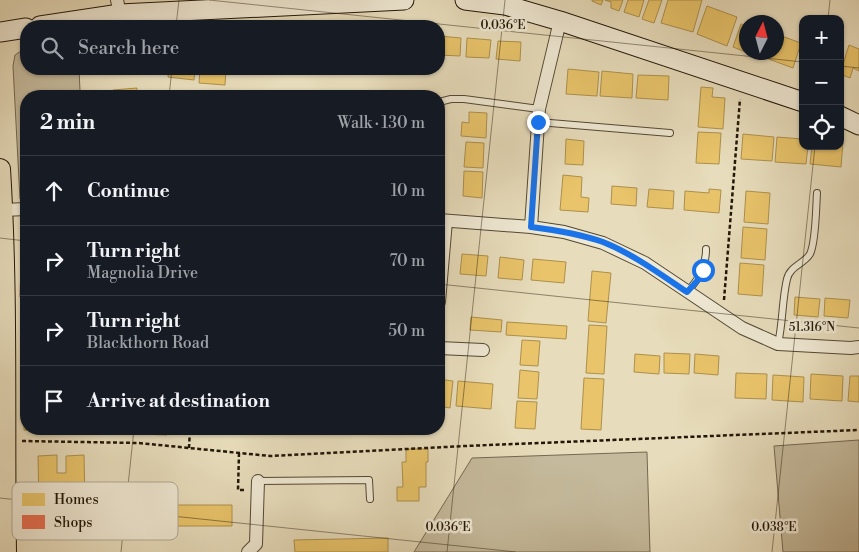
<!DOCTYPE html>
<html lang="en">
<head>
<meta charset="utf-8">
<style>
	body { margin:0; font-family:"Libre Bodoni",serif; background:#242831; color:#f1f3f6 }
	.controls { position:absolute; right:15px; top:15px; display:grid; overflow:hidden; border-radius:10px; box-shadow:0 1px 4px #0004 }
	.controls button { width:45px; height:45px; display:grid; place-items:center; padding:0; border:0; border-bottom:1px solid #363941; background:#171b24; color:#f1f3f6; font:25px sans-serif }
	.compass { position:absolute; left:739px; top:15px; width:45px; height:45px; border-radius:50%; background:#171b24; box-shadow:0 1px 4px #0004; rotate:6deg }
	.stop { position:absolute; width:15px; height:15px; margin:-11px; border:4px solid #1a73e8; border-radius:50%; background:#fff }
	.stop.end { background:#1a73e8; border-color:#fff; box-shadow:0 1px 5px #0008 }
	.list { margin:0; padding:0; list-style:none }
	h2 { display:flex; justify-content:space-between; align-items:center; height:65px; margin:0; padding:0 20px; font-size:21px }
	h2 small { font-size:16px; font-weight:400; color:#9ea1a6 }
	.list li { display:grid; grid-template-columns:32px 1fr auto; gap:15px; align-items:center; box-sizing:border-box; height:70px; padding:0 20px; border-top:1px solid #363941 }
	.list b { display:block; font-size:19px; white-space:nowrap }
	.list p { margin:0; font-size:16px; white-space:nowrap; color:#9ea1a6 }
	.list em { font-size:16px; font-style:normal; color:#9ea1a6 }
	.icon { flex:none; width:28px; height:28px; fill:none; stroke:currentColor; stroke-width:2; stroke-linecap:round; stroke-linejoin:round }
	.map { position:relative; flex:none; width:859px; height:552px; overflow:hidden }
	.search { position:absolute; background:#171b24; box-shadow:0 1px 4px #0004; left:20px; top:20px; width:425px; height:55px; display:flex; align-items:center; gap:12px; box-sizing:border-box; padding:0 18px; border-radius:20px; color:#9ea1a6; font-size:19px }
	.panel { position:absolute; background:#171b24; box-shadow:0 1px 4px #0004; left:20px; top:90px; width:425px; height:345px; border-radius:20px }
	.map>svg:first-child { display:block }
	.green { fill:#c5ba9c; stroke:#736852 }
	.homes { fill:#e9c46a; stroke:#ad904c }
	.shops { fill:#e76f51; stroke:#ac543b }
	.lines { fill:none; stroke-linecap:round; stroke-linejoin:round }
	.lane-casing { stroke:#524834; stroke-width:8 }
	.street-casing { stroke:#524834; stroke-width:14 }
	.secondary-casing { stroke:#211607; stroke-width:21 }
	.primary-casing { stroke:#211607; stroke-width:22 }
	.path { stroke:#211607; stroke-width:2.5; stroke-dasharray:4 2.5; stroke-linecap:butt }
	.lane { stroke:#efe8d3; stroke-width:6 }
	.street { stroke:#efe8d3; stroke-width:12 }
	.secondary { stroke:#efe8d3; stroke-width:19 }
	.primary { stroke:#e7dcbb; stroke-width:20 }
	.route { stroke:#1a73e8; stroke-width:6 }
	.ticks { fill:none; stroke:#211607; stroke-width:1; stroke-opacity:0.45 }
	.key { fill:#efe8d3; stroke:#b1a996; stroke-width:1 }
	.key-label { font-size:14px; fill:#211607 }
	.ticks-label { font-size:12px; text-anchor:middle; fill:#211607; stroke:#efe8d3; stroke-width:5; stroke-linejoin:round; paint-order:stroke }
</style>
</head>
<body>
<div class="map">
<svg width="859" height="552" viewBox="0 0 859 552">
	<rect width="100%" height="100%" fill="#e7dcbb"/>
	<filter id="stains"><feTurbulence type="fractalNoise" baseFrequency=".004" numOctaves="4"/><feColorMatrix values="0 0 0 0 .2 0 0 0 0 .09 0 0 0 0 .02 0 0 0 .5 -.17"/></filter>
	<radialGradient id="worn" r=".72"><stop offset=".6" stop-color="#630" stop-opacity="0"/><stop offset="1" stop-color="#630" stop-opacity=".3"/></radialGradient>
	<path class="green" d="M24 49H26V69H79L80 91 78 96H26V198L20 199 13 66 15 55Z
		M859 440V552H783L774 446Z
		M647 452 650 552H414L472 458Z"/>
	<path class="homes" d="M592 0H603L601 5 592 1Z
		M605 0H623L619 11 611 8V2Z
		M628 0H644L639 17 624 12Z
		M649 0H662L654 23 642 19Z
		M668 0H702L693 32 661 23Z
		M707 6 737 17 727 46 697 34Z
		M741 24 746 25V52L733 47Z
		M776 34 801 43 793 68 766 58 768 52H776Z
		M439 36 461 38 460 56 439 55Z
		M467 38 491 40 489 58 466 57Z
		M498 41 521 42 520 61 496 59Z
		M849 45 859 49V71L853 68 850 78 840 74Z
		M748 52H761L760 57Z
		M169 69H195L194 80 168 77Z
		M200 69H226L225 85 199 83Z
		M262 69H291V72Z
		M568 69 599 72 597 96 566 94Z
		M602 71 633 74 632 98 600 96Z
		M638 75 669 76 668 100 636 98Z
		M701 87 713 88 712 97 725 98 723 129 698 127Z
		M137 88V91H144L145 96H114L113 90Z
		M469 112 487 113 486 138 461 136 462 122 469 123Z
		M698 132 721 133 719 164 696 163Z
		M743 134 774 137 772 161 741 159Z
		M777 137 803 139V146H808L806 164 775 162Z
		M566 139 584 141 583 165 565 164Z
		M466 142 484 143 483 168 464 167Z
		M840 142H843L841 167 810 164 812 146H840Z
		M464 171 483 172 482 198 463 196Z
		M563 175 582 177 581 197 589 198 588 212 560 210Z
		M612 186 637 188 636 206 611 204Z
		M649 189 674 191 673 209 647 207Z
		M709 189 721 190 719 213 684 210 685 191 709 193Z
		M746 191 770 193 768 224 744 222Z
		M743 227 767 229 765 260 741 258Z
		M462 254 488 256 486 276 460 274Z
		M500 257 524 260 522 280 498 278Z
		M533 259 566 262 564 283 531 280Z
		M740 263 764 265 762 296 738 294Z
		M592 271 611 273 606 323 588 321Z
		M795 297 820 299 818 317 794 315Z
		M825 298 850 300 848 318 824 316Z
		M471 317 502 320 501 332 470 330Z
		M507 322 567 326 566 339 506 335Z
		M589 325 607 326 604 374 586 373Z
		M522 340 540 341 538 366 520 365Z
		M664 353 690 354 689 374 664 373Z
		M635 354 660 356 659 374 634 372Z
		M695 354 719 356 718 375 694 373Z
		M26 357V429H57V431L24 430Z
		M520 370 539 372 537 399 518 398Z
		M736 373 767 374 766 399 735 398Z
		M811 374 843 376 842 401 810 399Z
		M773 375 804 377 803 402 772 400Z
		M850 376H859V402L848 401Z
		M584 378 604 379 601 430 581 429Z
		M439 379 453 381 450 408 439 406Z
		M458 381 493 384 491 409 456 406Z
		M517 401 537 402 535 429 515 428Z
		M102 429H119V433H102Z
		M141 429H167V435L141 434Z
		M406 449H428V462H426V487H419V501H397V487H403L402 462H406Z
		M57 455V473H66V456L84 455 85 504H67L66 484H57L58 505H39L38 456Z
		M142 505H232V526H142Z
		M388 538V552H295L294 540Z"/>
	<path class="shops" d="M21 263H26V297H20Z"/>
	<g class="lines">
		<defs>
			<path id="lane" d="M439 102 451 99H464L539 109
				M538 122 670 133
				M687 292C699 279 706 267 706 249
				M778 344C783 322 782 300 787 279 790 266 804 264 810 254 816 242 816 207 817 193
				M258 481 369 480 370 499
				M7 528 29 530 112 527"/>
			<path id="street" d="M117 0 120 14
				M3 210 26 209
				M439 220 531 227 564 232 603 243 645 263 742 328 778 344 851 348 859 347
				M531 227 539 109 560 21
				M439 302 446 221
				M439 348 483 350
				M248 552 256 544 258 481"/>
			<path id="secondary" d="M465 0 505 5 560 21 803 102
				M40 26 120 14 404 0
				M0 32 26 28
				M840 116 859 125"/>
			<path id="primary" d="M0 169C8 296 4 424 6 552"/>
		</defs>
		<use href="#lane" class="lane-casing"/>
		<use href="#street" class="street-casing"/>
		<use href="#secondary" class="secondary-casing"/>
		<use href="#primary" class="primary-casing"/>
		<path class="path" d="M724 300 740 99
			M22 441 139 443 270 456 465 446 859 430
			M189 448 190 429
			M239 453 238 490H245"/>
		<use href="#lane" class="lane"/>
		<use href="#street" class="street"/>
		<use href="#secondary" class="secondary"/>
		<use href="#primary" class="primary"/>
	</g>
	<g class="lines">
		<path class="route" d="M538 122 531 227C555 230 580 234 603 242 633 254 660 274 687 292L697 281 703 270"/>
	</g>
	<path class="ticks" d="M209 0 803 62M828 19 830 0M176 26 179 0M840 66 859 68M169 96 172 69M0 238 26 241M439 284 859 328M0 498 516 552M121 552 134 429M447 552 505 0M772 552 815 146"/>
	<rect x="12" y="482" width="166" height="58" rx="8" class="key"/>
	<rect x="22" y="493" width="23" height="13" fill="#e9c46a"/>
	<rect x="22" y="515" width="23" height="14" fill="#e76f51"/>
	<g class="key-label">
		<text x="54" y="504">Homes</text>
		<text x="54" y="527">Shops</text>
	</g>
	<g class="ticks-label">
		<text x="503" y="29">0.036°E</text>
		<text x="812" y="331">51.316°N</text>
		<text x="448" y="531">0.036°E</text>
		<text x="774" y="531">0.038°E</text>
	</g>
	<rect width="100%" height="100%" filter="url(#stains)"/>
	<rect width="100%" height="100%" fill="url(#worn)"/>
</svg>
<div class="controls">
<button>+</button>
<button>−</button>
<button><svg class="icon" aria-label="locate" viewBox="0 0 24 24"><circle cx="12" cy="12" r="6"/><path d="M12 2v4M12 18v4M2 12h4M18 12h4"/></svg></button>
</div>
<svg class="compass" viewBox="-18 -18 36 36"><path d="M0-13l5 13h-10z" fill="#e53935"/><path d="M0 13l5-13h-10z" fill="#9ea1a6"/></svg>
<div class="stop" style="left:703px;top:270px"></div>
<div class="stop end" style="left:538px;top:122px"></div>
<div class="search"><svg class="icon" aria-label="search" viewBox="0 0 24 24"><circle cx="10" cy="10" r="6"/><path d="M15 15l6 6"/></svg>Search here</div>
<section class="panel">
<h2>2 min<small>Walk · 130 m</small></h2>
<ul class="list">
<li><svg class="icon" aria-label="ahead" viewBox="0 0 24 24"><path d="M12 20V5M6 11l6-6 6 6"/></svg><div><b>Continue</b></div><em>10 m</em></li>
<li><svg class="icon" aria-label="right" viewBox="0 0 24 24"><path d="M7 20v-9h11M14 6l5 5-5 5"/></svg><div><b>Turn right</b><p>Magnolia Drive</p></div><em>70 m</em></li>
<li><svg class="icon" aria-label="right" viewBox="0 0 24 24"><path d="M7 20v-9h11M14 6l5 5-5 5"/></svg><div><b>Turn right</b><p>Blackthorn Road</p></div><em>50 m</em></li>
<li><svg class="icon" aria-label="arrive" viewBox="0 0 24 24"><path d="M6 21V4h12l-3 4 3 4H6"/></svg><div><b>Arrive at destination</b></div></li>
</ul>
</section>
</div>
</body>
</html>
